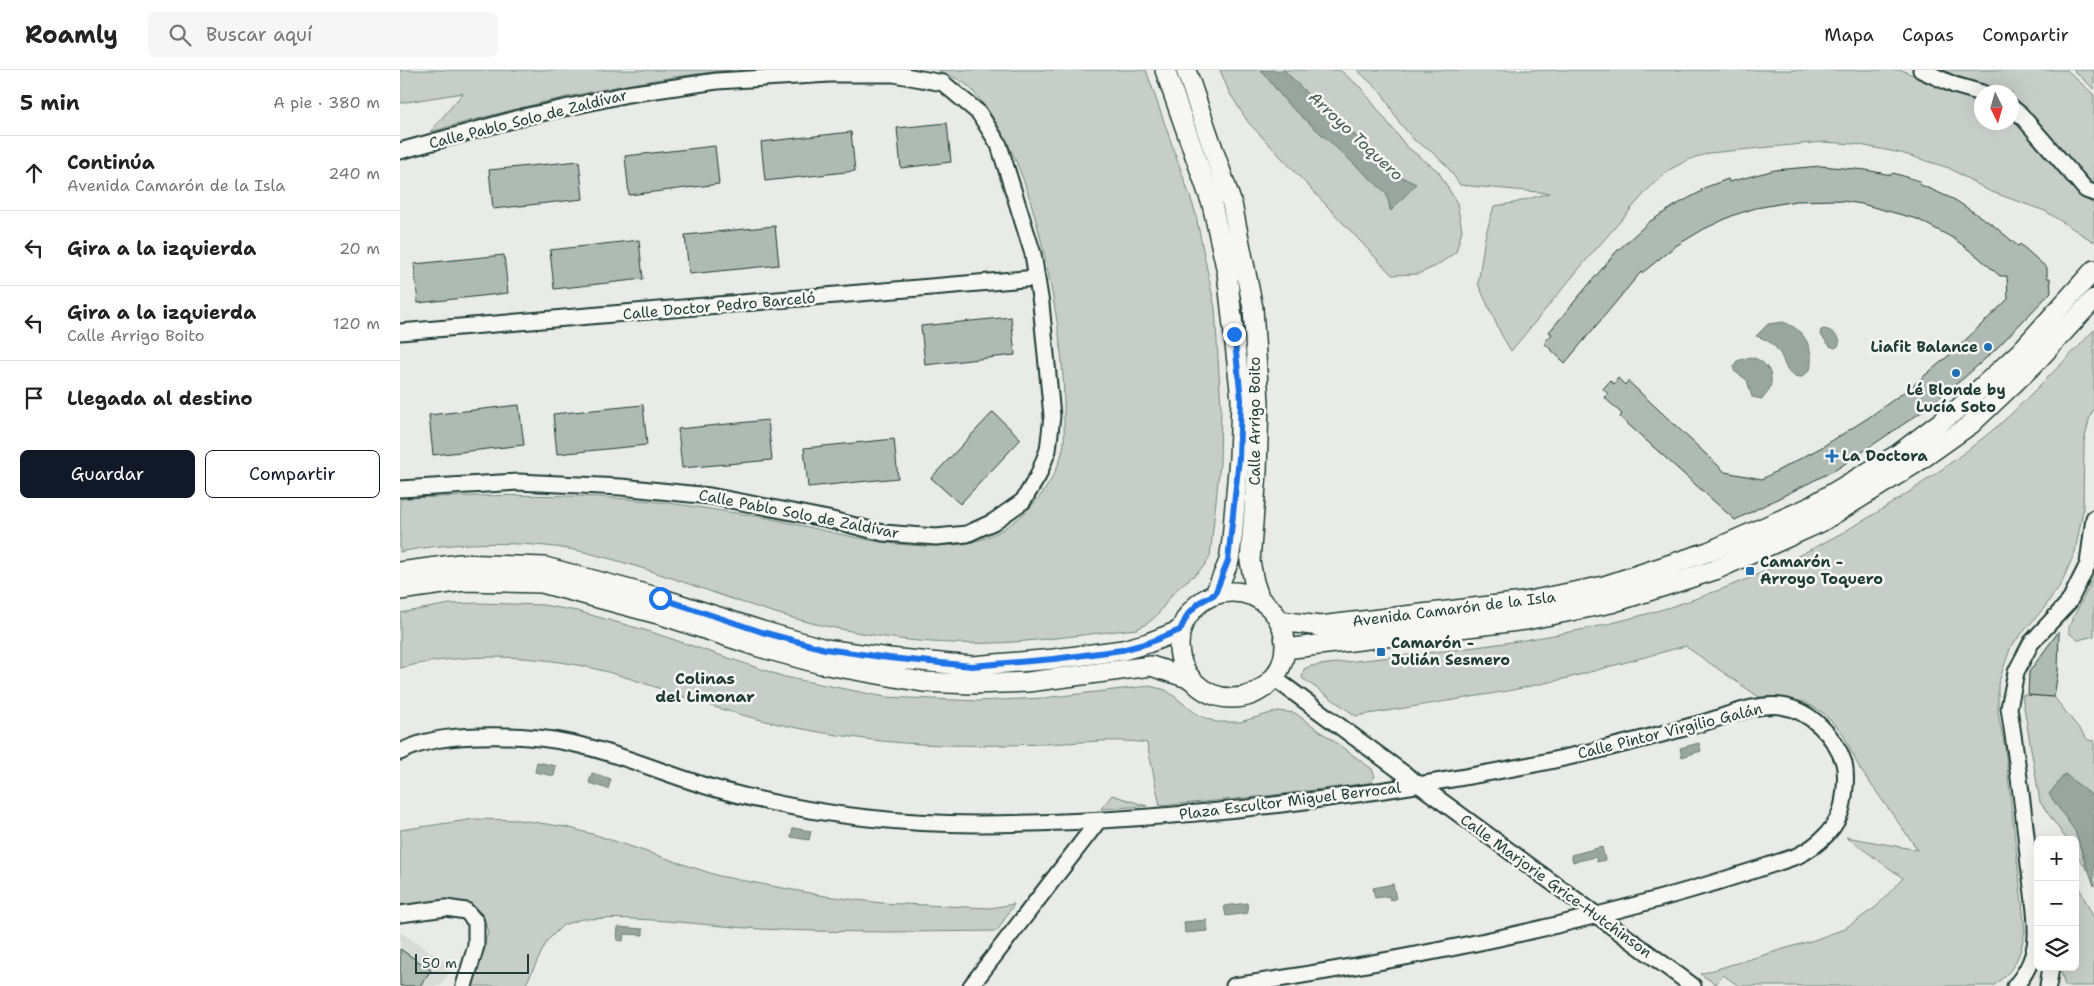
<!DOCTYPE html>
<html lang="es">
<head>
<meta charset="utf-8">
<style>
	body { margin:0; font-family:"Shantell Sans",sans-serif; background:#f6f6f6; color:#222 }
	.controls { position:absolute; right:15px; bottom:15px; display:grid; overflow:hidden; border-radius:8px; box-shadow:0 5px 20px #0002 }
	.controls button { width:45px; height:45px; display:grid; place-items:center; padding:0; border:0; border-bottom:1px solid #e0e0e0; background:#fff; color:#222; font:25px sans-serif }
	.compass { position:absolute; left:1574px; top:15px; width:45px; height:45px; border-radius:50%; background:#fff; box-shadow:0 5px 20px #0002; rotate:175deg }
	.scale { position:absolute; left:15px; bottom:12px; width:114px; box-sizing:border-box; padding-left:5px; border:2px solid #1f3d34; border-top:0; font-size:14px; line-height:18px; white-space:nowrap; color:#1f3d34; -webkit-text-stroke:4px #f6f6f2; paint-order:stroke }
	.stop { position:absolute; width:15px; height:15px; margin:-11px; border:4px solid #1a73e8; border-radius:50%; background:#fff }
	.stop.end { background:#1a73e8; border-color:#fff; box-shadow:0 1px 5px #0008 }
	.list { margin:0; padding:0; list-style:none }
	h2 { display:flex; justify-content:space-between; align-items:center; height:65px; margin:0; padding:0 20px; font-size:21px }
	h2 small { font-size:16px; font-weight:400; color:#767676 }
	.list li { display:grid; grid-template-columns:32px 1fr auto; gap:15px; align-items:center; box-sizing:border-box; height:75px; padding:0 20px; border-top:1px solid #e0e0e0 }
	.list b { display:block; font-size:19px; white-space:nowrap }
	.list p { margin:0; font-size:16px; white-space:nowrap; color:#767676 }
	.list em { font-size:16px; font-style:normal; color:#767676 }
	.actions { display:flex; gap:10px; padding:15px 20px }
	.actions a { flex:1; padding:11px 0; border:1px solid #111827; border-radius:8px; text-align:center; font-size:18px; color:#111827 }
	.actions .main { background:#111827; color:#fff }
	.icon { flex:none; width:28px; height:28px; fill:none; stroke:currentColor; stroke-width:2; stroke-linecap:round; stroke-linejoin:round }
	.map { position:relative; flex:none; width:1694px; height:916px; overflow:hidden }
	header { display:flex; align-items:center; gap:30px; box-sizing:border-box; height:70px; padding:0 25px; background:#fff; border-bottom:1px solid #e0e0e0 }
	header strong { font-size:24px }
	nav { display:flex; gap:28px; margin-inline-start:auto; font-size:18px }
	.search { width:350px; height:45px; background:#f6f6f6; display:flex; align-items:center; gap:12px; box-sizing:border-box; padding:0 18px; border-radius:8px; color:#767676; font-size:19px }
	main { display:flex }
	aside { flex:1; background:#fff }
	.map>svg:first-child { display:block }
	.built { fill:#d8dcd8 }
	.green { fill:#c7cec9; stroke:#73867e }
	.water { fill:#99a6a0; stroke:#687c75 }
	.building { fill:#b0bab5; stroke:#1f3d34 }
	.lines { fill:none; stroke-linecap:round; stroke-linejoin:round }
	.minor-casing { stroke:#1f3d34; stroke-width:19 }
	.major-casing { stroke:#1f3d34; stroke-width:22 }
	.minor { stroke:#f6f6f2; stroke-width:15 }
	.major { stroke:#f6f6f2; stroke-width:19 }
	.route { stroke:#1a73e8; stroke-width:6 }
	.poi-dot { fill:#1f6fb2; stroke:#f6f6f2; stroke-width:2 }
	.labels { text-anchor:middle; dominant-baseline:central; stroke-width:5; stroke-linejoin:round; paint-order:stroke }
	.street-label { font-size:15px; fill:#1f3d34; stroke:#f6f6f2 }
	.poi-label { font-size:15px; font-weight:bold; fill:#1f3d34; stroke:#f6f6f2; text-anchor:start }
	.water-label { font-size:16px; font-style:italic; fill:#445c54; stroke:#f6f6f2 }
	.neighbourhood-label { font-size:16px; font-weight:bold; fill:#1f3d34; stroke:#f6f6f2 }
</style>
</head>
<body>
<header>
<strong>Roamly</strong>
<div class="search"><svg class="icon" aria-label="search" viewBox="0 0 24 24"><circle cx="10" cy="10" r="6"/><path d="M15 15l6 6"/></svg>Buscar aquí</div>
<nav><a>Mapa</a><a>Capas</a><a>Compartir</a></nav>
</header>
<main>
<aside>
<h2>5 min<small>A pie · 380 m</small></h2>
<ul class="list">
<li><svg class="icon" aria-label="ahead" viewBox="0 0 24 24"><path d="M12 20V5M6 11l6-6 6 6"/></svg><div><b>Continúa</b><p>Avenida Camarón de la Isla</p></div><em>240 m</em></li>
<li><svg class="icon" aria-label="left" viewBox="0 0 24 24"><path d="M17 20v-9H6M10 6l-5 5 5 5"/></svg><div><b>Gira a la izquierda</b></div><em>20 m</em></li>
<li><svg class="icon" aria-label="left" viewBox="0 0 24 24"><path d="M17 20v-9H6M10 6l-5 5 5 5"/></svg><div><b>Gira a la izquierda</b><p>Calle Arrigo Boito</p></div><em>120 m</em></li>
<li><svg class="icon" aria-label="arrive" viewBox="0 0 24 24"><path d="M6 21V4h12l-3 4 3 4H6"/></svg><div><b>Llegada al destino</b></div></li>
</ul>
<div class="actions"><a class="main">Guardar</a><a>Compartir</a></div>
</aside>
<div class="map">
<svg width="1694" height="916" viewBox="0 0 1694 916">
	<rect width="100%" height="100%" fill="#e9ebe7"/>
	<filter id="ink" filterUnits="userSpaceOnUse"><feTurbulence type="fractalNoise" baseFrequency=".02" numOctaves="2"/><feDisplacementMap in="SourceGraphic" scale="10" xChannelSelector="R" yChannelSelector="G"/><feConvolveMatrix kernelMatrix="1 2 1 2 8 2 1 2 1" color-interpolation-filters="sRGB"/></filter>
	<g filter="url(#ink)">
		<path class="built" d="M0 862 54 897 40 916H0Z"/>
		<path class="green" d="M0 0H332C229 10 129 34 30 62L63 23 0 33Z
			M538 0H746L795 141 815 238 821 337 820 393 810 487C800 506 783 510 771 526 757 544 760 547 737 559 703 562 670 567 636 570 581 576 521 574 467 564 445 560 422 556 400 550 328 531 260 500 188 483 137 470 51 471 0 482V429L7 428C99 425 191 422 283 435 307 439 332 442 356 446 423 458 492 483 562 474 608 468 653 425 663 379 665 371 664 360 664 351 665 309 660 264 652 222 639 156 623 82 579 29 576 25 572 19 568 16 560 9 548 5 538 0Z
			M820 0H861L887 33 987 123 990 140 1015 114 999 106 963 72 920 37 884 0H940L961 18 1006 76 1038 101 1057 133 1062 160 1056 182 1036 196 1018 204 992 205 848 52 829 22Z
			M957 0H1502L1551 23 1581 30 1582 52H1612V47L1623 56 1674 119 1694 135V172L1645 141 1589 121 1549 98 1501 83 1455 74 1423 72 1309 83 1288 90 1269 100 1251 116 1183 194 1111 281 1101 264 1078 214 1085 167 1094 136 1114 133 1149 123 1060 115 1047 96 1032 82 1014 70 999 52 982 23Z
			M1538 0H1667L1694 25V115L1620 32 1612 27V22H1602L1592 17Z
			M1673 0H1694V19Z
			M1694 260V338L1690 346 1684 372 1683 440 1675 482 1661 514 1644 538 1611 576 1598 614V643L1605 678 1625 861C1620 887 1615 900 1593 916H1339L1323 905 1316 914 1300 904 1414 870 1444 859 1476 837 1503 808 1446 767 1518 780 1460 699 1442 662 1423 643 1405 632 1380 627H1359L1285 576 1168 608 1108 621 956 646 902 608 904 599 911 596C1012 584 1116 576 1216 552 1357 518 1489 447 1600 354 1613 343 1624 331 1635 320 1655 300 1675 281 1694 260Z
			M1694 507V566L1678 570 1669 563V556Z
			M80 533 143 535 177 541 251 562 385 607 485 627 578 631 643 628 749 616 766 620 798 645 816 652H840L878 641 895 643 972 699 975 707 968 713 866 726 760 736 747 673C713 668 678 673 644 674 582 676 519 677 458 668 406 661 354 650 305 634 271 623 238 610 204 601 139 584 65 582 0 598V543L50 534Z
			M1622 625 1654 627 1688 670 1694 671V727L1665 704 1649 724 1675 761 1687 800 1675 782V770H1667L1640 732Z
			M712 725 747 736 701 739Z
			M75 749 119 750 166 757 196 765 319 806 425 826 482 833 590 838 614 834 597 861C518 862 439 863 360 859 301 855 242 846 182 849L163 855 147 871 125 916H71L88 863 83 845 71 834 48 832 0 836V760Z
			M1675 810 1694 848V916H1665L1660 897H1675Z"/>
		<path class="water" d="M861 0H884L920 37 963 72 999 106 1016 114 991 141 986 123 887 33Z
			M1383 252C1404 259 1415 278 1410 300L1402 307C1384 307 1387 294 1379 282 1373 273 1366 269 1356 266L1368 254Z
			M1424 259C1431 260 1437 265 1440 271L1438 276 1435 278 1430 276 1420 264 1421 260Z
			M1350 287C1371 291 1379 313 1362 329L1352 327 1347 310 1334 301V295L1337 291Z
			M1299 673 1301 681 1282 687 1280 678Z
			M137 692 156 696 154 706 135 702Z
			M192 703 211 709 208 719 189 713Z
			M1665 704 1694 727V816L1675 761 1649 724Z
			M393 758 411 761 409 770 391 767Z
			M1202 777 1205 790 1197 792 1196 787 1173 792 1171 785Z
			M993 814 996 829 990 830 989 826 975 828 973 818Z
			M847 833 848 843 826 846 824 836Z
			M807 850 808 861 785 863 784 852Z
			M218 857 243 859V865L224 864 223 871 217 870Z"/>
		<path class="building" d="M547 53 551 92 501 98 497 58Z
			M451 62 455 101 365 111 361 72Z
			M315 76 319 114 229 125 225 86Z
			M179 91 183 129 93 139 89 100Z
			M1421 96 1466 100 1491 105 1493 103 1520 111 1519 114 1555 130 1593 155 1618 176 1620 174 1647 198V208H1650L1651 222 1596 279 1565 307 1520 343 1437 399 1335 450 1220 347 1222 344 1204 327 1208 324 1203 319 1210 311 1214 314 1218 308 1225 315 1228 311 1325 402 1362 409 1422 377 1468 348 1511 317 1553 282 1608 229 1607 206H1600L1577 186 1553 168 1517 149 1462 134 1436 130 1396 131 1356 138 1334 145 1304 159 1274 177 1242 203 1241 202 1165 293 1144 273 1152 264 1149 262 1216 182 1249 152 1276 135 1302 121 1301 119 1328 109 1329 112 1375 100Z
			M375 156 379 195 289 204 285 165Z
			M239 170 243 209 154 219 150 180Z
			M104 185 108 223 18 233 14 194Z
			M611 247 615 285 525 295 521 256Z
			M119 335 124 375 33 385 29 345Z
			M243 335 247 375 157 384 153 344Z
			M593 342 621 369 560 434 531 408Z
			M368 350 372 390 282 398 278 359Z
			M494 369 498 408 408 417 404 378Z
			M1659 561 1658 602 1654 627 1628 625 1629 602Z
			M0 879 31 900 20 916H0Z"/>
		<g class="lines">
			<defs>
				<path id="minor" d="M1521 0 1554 15 1582 23
					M1612 38 1620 44 1686 120 1694 123
					M0 81 123 47 228 24 317 11 430 4H494L543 13 579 43 599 75 633 184 641 234 652 346 648 380 638 406 623 431 593 452 567 464 536 467 483 463 428 449 310 426 221 417 118 412 0 419
					M0 262 637 208
					M874 608 1293 916
					M0 682C26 669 50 667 78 666 109 665 144 667 175 674 222 684 267 705 313 718 398 742 488 754 577 754 762 753 948 730 1130 695 1186 684 1241 670 1295 655 1323 648 1352 633 1381 636 1410 640 1435 666 1444 693 1447 705 1445 721 1443 733 1439 757 1418 776 1397 786 1215 849 1024 887 834 916
					M0 844 46 838 66 841 76 852V876L64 916
					M571 916 699 750
					M1615 916C1627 903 1635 885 1636 867 1637 843 1632 818 1629 795 1624 742 1617 690 1609 638L1616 602 1631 573 1669 532 1688 494 1694 448
					M1648 916 1651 897"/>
				<path id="major" d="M765 0 812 134 827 202 841 329 839 388 832 470 829 491 815 524
					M786 0 832 134 853 238 859 332 857 402 850 491 854 512 860 530
					M0 502 60 494 145 497 260 528 362 561 425 579 489 588 572 596 654 589 723 580 748 573 781 560
					M0 520 64 511 142 513 262 545 359 577 421 594 523 612 572 614 628 612 751 596 791 609
					M779 575a53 53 0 1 1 106 0a53 53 0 1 1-106 0Z
					M880 551 920 556 1124 532 1204 516 1308 482 1408 438 1497 385 1558 339 1620 282 1694 200
					M885 579 1126 550 1211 533 1315 500 1421 452 1513 395 1571 354 1634 294 1694 229"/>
			</defs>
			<use href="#minor" class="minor-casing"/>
			<use href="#major" class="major-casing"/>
			<use href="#minor" class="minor"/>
			<use href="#major" class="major"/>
		</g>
	</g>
	<g class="lines" filter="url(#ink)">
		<path class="route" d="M260 528 362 562 425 579 489 588 572 596 654 589 722 580 748 573 780 560 788 544 800 532 815 524 828 491 839 388 841 329 834 264"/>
	</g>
	<g class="poi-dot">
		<circle cx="1588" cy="277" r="5"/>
		<circle cx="1556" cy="303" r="5"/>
		<path d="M1429.5 378.5h5v5h5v5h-5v5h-5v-5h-5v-5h5z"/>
		<rect x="1345" y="496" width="10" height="10" rx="2.5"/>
		<rect x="976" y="577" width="10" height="10" rx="2.5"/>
	</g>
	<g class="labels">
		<g class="street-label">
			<text transform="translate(128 49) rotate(-14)">Calle Pablo Solo de Zaldívar</text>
			<text transform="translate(319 236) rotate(-5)">Calle Doctor Pedro Barceló</text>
			<text transform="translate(855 351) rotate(-90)">Calle Arrigo Boito</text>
			<text transform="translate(399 444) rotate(11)">Calle Pablo Solo de Zaldívar</text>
			<text transform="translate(1054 539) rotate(-7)">Avenida Camarón de la Isla</text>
			<text transform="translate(1270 661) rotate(-14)">Calle Pintor Virgilio Galán</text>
			<text transform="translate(890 731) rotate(-7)">Plaza Escultor Miguel Berrocal</text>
			<text transform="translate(1156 816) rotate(36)">Calle Marjorie Grice-Hutchinson</text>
		</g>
		<g class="poi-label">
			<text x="1578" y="277" text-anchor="end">Liafit Balance</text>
			<text x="1556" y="320" text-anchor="middle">Lé Blonde by<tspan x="1556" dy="17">Lucía Soto</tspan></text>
			<text x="1442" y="386">La Doctora</text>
			<text x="1360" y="492">Camarón -<tspan x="1360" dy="17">Arroyo Toquero</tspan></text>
			<text x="991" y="573">Camarón -<tspan x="991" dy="17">Julián Sesmero</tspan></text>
		</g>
		<g class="water-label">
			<text transform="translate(956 66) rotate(43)">Arroyo Toquero</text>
		</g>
		<g class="neighbourhood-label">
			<text x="305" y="608">Colinas<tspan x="305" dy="18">del Limonar</tspan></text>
		</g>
	</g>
</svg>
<div class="controls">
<button>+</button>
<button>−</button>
<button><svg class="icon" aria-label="layers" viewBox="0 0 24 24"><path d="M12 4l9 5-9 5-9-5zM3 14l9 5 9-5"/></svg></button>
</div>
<svg class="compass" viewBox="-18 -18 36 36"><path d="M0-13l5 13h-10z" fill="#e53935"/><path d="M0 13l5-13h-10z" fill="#767676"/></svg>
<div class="scale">50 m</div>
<div class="stop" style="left:260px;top:528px"></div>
<div class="stop end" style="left:834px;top:264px"></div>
</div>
</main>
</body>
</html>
